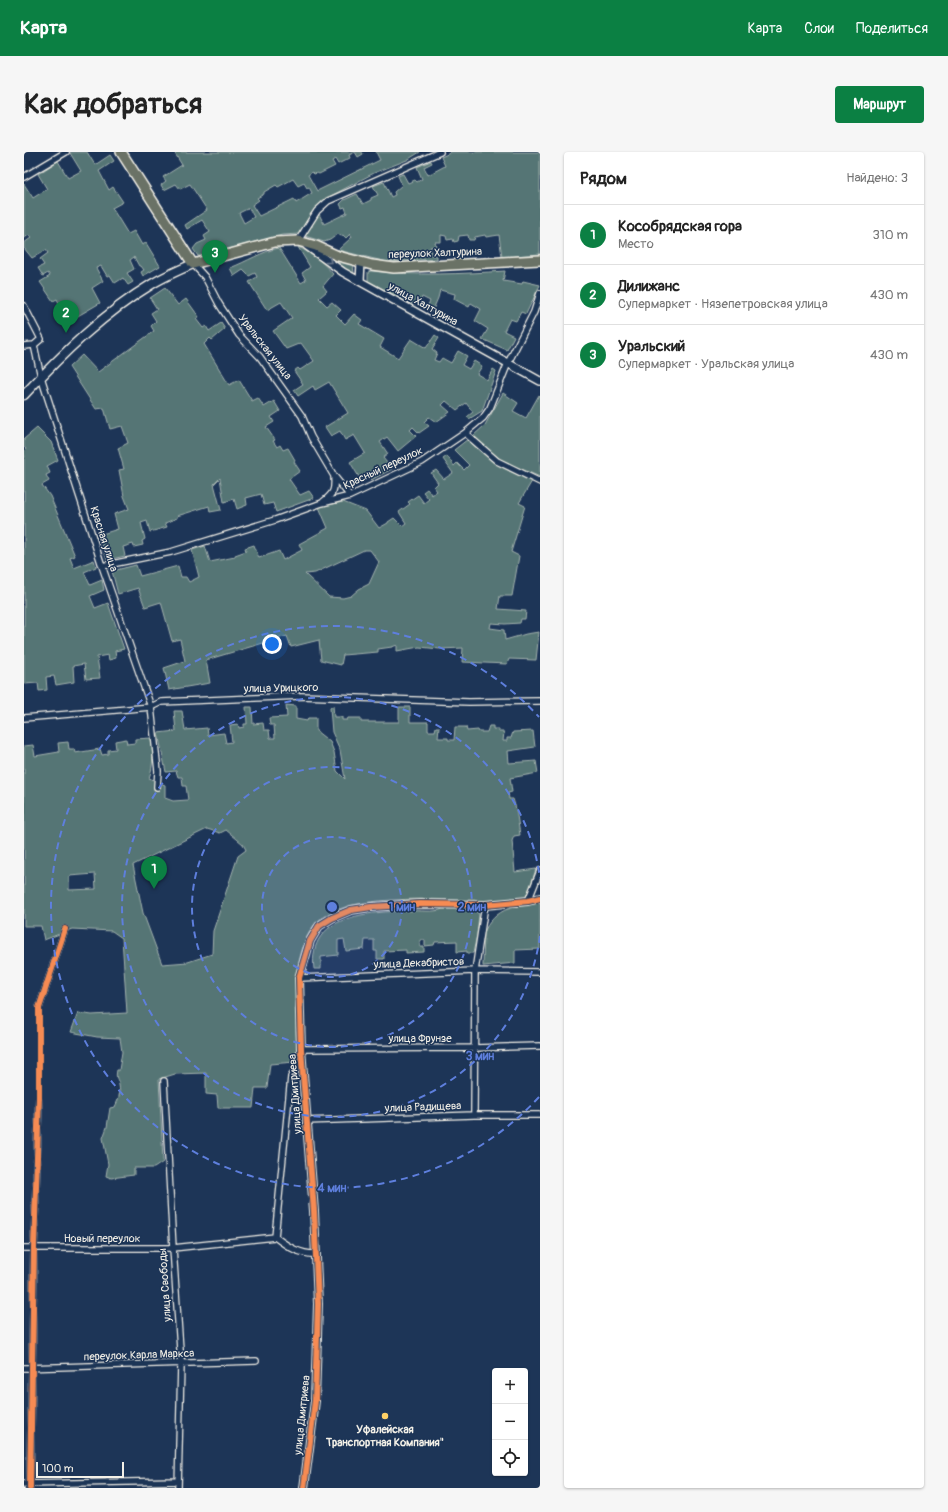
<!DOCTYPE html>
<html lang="ru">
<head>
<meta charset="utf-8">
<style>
	body { margin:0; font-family:Pangolin,sans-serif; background:#f6f6f6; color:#222 }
	.controls { position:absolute; right:12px; bottom:12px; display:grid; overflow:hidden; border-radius:4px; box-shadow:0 1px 3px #0004 }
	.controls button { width:36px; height:36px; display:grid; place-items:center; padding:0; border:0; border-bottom:1px solid #e0e0e0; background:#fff; color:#222; font:20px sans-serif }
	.scale { position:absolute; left:12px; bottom:10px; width:88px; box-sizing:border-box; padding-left:4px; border:2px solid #f4f1e8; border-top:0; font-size:11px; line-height:14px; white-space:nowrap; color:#f4f1e8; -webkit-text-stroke:3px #1d3557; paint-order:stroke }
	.you { position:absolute; left:248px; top:492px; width:14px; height:14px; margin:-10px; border:3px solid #fff; border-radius:50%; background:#1a73e8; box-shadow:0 0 0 6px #1a73e833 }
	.badge { display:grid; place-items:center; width:26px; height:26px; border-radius:50%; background:#0b8043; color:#fff; font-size:13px; font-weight:700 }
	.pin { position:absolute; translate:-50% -33px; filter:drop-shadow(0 1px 2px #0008) }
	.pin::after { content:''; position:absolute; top:21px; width:14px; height:12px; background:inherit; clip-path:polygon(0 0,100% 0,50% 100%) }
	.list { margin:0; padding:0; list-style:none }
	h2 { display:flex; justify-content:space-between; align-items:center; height:52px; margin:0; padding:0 16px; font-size:17px }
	h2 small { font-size:13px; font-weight:400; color:#767676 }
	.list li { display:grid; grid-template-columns:26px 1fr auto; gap:12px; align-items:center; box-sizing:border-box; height:60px; padding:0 16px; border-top:1px solid #e0e0e0 }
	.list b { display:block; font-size:15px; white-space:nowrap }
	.list p { margin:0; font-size:13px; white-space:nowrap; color:#767676 }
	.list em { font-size:13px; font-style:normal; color:#767676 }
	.icon { flex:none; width:22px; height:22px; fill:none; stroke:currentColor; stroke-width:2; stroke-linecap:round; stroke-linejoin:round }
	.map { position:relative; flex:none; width:516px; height:1336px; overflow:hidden; border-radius:4px }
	header { display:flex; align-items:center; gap:24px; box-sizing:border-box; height:56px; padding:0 20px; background:#0b8043; color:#fff }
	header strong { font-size:19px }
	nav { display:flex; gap:22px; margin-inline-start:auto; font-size:14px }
	.intro { display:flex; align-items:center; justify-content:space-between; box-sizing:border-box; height:96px; padding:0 24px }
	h1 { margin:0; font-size:28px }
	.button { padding:10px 18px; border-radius:4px; background:#0b8043; color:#fff; font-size:14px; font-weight:700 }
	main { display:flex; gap:24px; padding:0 24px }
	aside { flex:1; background:#fff; border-radius:4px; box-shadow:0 1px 3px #0004 }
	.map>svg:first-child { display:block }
	.green { fill:#547574; stroke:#a4b3ae; fill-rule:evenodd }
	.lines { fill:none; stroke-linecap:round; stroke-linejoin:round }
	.minor-casing { stroke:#f4f1e8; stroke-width:8 }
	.tertiary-casing { stroke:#f4f1e8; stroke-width:10 }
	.secondary-casing { stroke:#f4f1e8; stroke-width:11 }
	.primary-casing { stroke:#f4f1e8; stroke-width:12 }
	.minor { stroke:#1d3557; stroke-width:5.5 }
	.tertiary { stroke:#1d3557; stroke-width:7 }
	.secondary { stroke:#1d3557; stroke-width:8 }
	.primary { stroke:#6a7266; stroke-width:9 }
	.cycleway-casing { stroke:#1d3557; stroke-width:8 }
	.cycleway { stroke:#f68b52; stroke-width:6 }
	.oneway { stroke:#68778a }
	.ring { fill:none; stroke:#5e7fdd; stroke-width:2; stroke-dasharray:7 5 }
	.poi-dot { fill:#ffd166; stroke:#1d3557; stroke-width:1.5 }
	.labels { text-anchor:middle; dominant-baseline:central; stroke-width:3; stroke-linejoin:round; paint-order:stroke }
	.street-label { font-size:11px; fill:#f4f1e8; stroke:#1d3557 }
	.poi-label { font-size:11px; font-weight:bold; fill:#f4f1e8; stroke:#1d3557 }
	.centre { fill:#5e7fdd; stroke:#1d3557; stroke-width:2 }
	.ring-label { font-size:12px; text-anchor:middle; font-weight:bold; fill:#5e7fdd; stroke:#1d3557; stroke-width:3; stroke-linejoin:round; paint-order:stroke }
</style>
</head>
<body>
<header>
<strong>Карта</strong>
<nav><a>Карта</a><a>Слои</a><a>Поделиться</a></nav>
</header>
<div class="intro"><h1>Как добраться</h1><a class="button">Маршрут</a></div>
<main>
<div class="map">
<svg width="516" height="1336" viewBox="0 0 516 1336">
	<rect width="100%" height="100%" fill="#1d3557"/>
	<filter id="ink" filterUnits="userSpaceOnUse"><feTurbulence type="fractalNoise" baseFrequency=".025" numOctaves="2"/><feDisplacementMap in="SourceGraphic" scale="8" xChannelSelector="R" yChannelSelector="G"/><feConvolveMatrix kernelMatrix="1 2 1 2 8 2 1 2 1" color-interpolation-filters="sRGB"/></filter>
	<g filter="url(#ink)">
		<path class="green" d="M48 0H63L71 13 86 3 90 9 75 19 85 38 89 35 99 50 88 56 104 82 110 79 118 93 122 91 136 114 119 124 117 120 120 118 117 114H115L110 105 106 108 110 117 103 121 109 130 104 133 99 126 91 131 86 123 83 124 77 114 72 116 79 129 68 136 76 151 40 172 34 163 42 159 39 155H37L33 147 29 149 16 130 26 124 24 121 19 124 14 116 20 113 16 107 24 101 22 98 8 106 0 96V91L7 86 5 83 0 86V32L9 46 23 37 14 22 34 9 44 26 57 19 46 1Z
			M150 0H338L339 2 334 5 331 0 325 3 326 6 314 12 311 7 308 9 311 14 295 22 293 21 290 22 288 20 284 23 293 39 356 8 352 0H396L383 8 350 21 303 46 287 61 282 70 288 75 289 70 295 62 300 72 323 61 321 55 318 56 316 52 320 48 333 42 339 52 347 48V46L354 43 349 34 360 30 367 45 371 43 370 40 378 33 374 24 379 22 384 31 391 28 393 30 398 27 393 15 407 9 408 11 400 15 404 23 421 14 417 5 426 1 425 0H516V102L478 105 475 83 462 85 461 83 451 85 450 88H445L444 83 435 84 434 89 430 90 429 87 423 88 422 84 417 83V90H411L412 94 406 95 407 103 413 104V107L363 110 314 98 328 85 326 82 322 86 319 83 317 84 314 82 306 88 300 90 275 82 258 83 178 104H174L169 97 173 92 182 88 180 84 186 80 178 68 163 77 161 73 183 58 166 32 156 37 152 32 140 38 137 33 142 29 139 25 158 13ZM269 27 274 34 280 31 283 36 285 35 288 41 272 51 270 47 235 64 228 53 235 48 233 46 240 42V40L252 33 254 35ZM225 56 230 65 220 71 215 61Z
			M274 95C288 101 299 110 309 122L299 134 303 139 295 146 303 154 308 150 317 158 312 163 321 172 330 162 338 168 335 172 360 187 356 195 374 206 387 187 402 196 411 183 415 186 408 197 413 201 410 208 415 210 418 206 427 211 434 199 443 204 438 213 445 217 450 209 458 214 453 222 463 228 469 217 472 219 458 259 445 267 443 265 449 260 442 251 433 258 422 249 418 253 426 260 412 270 405 265 400 270 405 274 395 281 389 275 386 278 392 284 374 299 363 285 356 290 364 302 359 306 368 317 347 328 345 325 338 330 326 310 341 301 330 283 321 288 316 279 307 284 301 275 324 261 305 230 291 238 289 234 274 244 270 238 279 232 270 219 274 216 276 218 290 209 277 191 262 197 249 179 268 166 257 150 243 158 225 130 233 125 231 121 225 124 219 118 210 124 206 116C222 110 239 99 255 96L277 131 282 128 278 121 286 115Z
			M300 102 329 113 330 122 316 115Z
			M347 119C392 124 437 122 481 119L479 129 498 132 499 129 516 133 502 162 497 160 492 169 486 167 480 179 490 184 483 198 458 187 464 177 451 169 457 157 447 151 445 155 430 147 431 142 416 138 414 146 408 160 402 157 406 149 398 145 395 151 389 152 344 129V120Z
			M141 136 154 153 162 147 175 165 172 167 179 176 182 174 185 179 197 171 201 177 188 188 186 186 180 192 205 233 215 228 228 249 234 246 240 255 250 249 256 259 247 265 250 270 242 275 251 288 249 289 253 295 256 293 259 298 264 296 271 308 270 310 276 319 265 327 276 343 285 339 290 346 252 360 249 351 240 353 237 342 222 346 223 353 213 357 210 347 200 350 196 326 190 332 197 358 186 360 185 354 153 364V366L141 371 143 375 126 380 123 369 117 371 121 387 118 389 119 393 110 395 109 392 99 395 101 404 83 408 75 383 94 377 90 362 105 357 100 344 95 318 100 317 94 296 104 291 98 274 86 277 80 256 72 257 45 215 58 203 74 220 130 179 127 174 132 169 127 161 133 157 126 146Z
			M479 241 494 251 489 259 502 266 515 243 516 244V325L479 309 466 299 449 284 461 273Z
			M13 276 27 290 34 308 23 314 26 321 22 323 25 329 18 333 26 344 51 404 46 406 50 416 70 408 72 415 60 420 66 433 78 428 80 438 66 444 71 456 84 451 100 497 91 499 92 506 85 508 84 503 73 505 76 526 62 527 60 512 49 514 50 530 32 533 30 524 22 525 23 538 15 539 14 531 0 532V307L1 305 0 299 2 297 0 295V287Z
			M444 287 471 311 508 329 495 351 501 354 487 400 495 404 488 444H476L474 457 502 459 501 467H497L496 471 481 472 467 471 466 476 480 478 481 488 502 482 515 480 512 508 485 507 483 512 438 510 439 496 416 497 395 495 373 499V493L368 495 354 497V500L319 503 317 513 297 508 295 488 267 495 263 484 182 508 186 531 145 538 140 516 161 509 156 487 148 489 137 450 121 455 114 436 94 442 88 419 112 413 116 424 154 414 157 425H162L165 430 175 425 168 398 181 394 186 410 211 405V403L222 399 221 396 230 393 235 406 255 399 259 408 278 398 275 392 304 376 295 355 319 350 342 359 355 376 364 371V370L370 366 378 374 382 371 375 360 386 352 384 350 394 343 400 351 405 347 399 340 403 337 408 343 413 339 410 335 414 331 407 321 412 318 420 327 429 321 419 307 423 304 430 314 433 311 440 318 445 313 430 298ZM340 398H346L355 410 345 432 335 437 327 444 319 446 305 445 281 422 291 421Z
			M262 553 272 554V567L283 569 284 566H292V579L306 590 310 600 313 619 321 627 316 598 308 580 306 556 309 554 310 565H318V568H323L324 566H337V570H375V555H386V570H404V579H411L412 575H415L414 586H424V588H430L431 575H442L443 579 454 578 455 580H463L465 574H469V577H475V580H480L479 589H483V586H487L489 580 509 579 511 595 484 599 485 611 512 609 514 621 486 626 488 640 484 641 485 647H489L492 657 496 683 490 684 488 689 491 720 512 717 503 745C488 746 473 749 458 749 418 748 317 739 290 773 266 805 272 863 273 901L271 910 246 912 243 936H231L229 956H194L193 943 182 942V921L151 922 135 927 139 1010 130 1016H110V1023L87 1026 82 1024 84 1012 79 986 83 975 86 956 91 955C94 948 97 942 95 933 94 926 91 927 93 918H95L98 900 96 886 73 885 47 880 54 861 68 863 103 861 98 786 88 779 48 777 20 788 17 774H0V594L9 593 11 604 35 600 34 591 44 590 45 597H50L51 601 76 597 78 603 84 602V598L92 597 91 589 102 587 103 592 111 591V587L127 586C129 599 130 613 125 626L141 633V646L149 649 164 648 162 634H159L158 625H154L152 619 142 620 134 581 152 579 150 559H158L161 578 183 576 184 583 200 581 202 591 208 590 206 573 214 572 215 576 220 575V572H223L222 555H228L229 572 239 571 240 578H245L246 586H251L250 573H246L245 566 263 565ZM183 677 196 681 202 678 219 692 222 698 214 704 189 779 188 802 164 810 138 812 119 761 109 713ZM71 722 72 737 45 738V724Z
			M516 751V797L491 798V811L459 814 460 781C463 771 474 760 484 757 494 754 506 753 516 751Z
			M419 757C430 757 447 754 455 762L453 783 449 801H443V799L433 800V789L411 790 410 793 401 794V788H396V795H400V800L382 801V798L360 799V807H353V799H350V788H341L340 797 322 799 320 787 314 788V803L297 805V817H290C283 762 346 760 385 759 395 758 409 761 419 757Z"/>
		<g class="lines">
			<defs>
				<path id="minor" d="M0 25 42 0
					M274 89 293 59 304 49 416 0
					M169 112 181 125 195 152 215 183 236 205 278 264 287 285 310 324 326 344
					M0 154 17 187 10 193 17 225 78 414 127 555 134 619 133 635
					M0 194 10 193
					M441 281 473 309 516 330
					M299 350C310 341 311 338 310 325
					M78 414 147 400 251 368 298 351 326 344 398 310 441 281 459 266 466 256 484 211 510 160 516 141
					M0 566 127 555 137 550 277 544 445 550 516 549
					M504 749 516 719
					M275 826 451 819 516 820
					M277 897 450 896 516 894
					M140 929 149 1096 157 1212 154 1336
					M450 963 451 819 461 753
					M282 969 450 963H516
					M251 1085 267 925 278 907
					M0 1096H149L251 1085C264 1095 277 1103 293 1102
					M0 1216 232 1209
					M0 1332 154 1329
					M6 1336 10 1096 15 945V856L41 777"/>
				<path id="tertiary" d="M283 94 319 120 516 229
					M336 129 337 110
					M280 1336 291 1249 294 1152 290 1059 277 897 275 826 286 789 295 774 308 766 327 758 347 755 396 752 461 753 504 749 516 746"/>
				<path id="secondary" d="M0 243C38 202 80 161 128 132 141 124 155 118 169 112"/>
				<path id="primary" d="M97 0 169 112 251 90 274 89 292 94 314 104 348 113 370 116 516 108"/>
			</defs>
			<use href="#minor" class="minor-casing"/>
			<use href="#tertiary" class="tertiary-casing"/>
			<use href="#secondary" class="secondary-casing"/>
			<use href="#primary" class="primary-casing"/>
			<use href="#minor" class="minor"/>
			<use href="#tertiary" class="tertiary"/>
			<use href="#secondary" class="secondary"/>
			<use href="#primary" class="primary"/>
			<defs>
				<path id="cycleway" d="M6 1336 10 1096 15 945V856L41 777
					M280 1336 291 1249 294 1152 290 1059 277 897 275 826 286 789 295 774 308 766 327 758 347 755 396 752 461 753 504 749 516 746"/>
			</defs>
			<use href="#cycleway" class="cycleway-casing"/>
			<use href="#cycleway" class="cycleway"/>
		</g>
		<defs><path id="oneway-chevron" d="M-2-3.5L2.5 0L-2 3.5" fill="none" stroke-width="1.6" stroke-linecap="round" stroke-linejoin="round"/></defs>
		<use class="oneway" href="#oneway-chevron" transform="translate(305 109) rotate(37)"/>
	</g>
	<circle cx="308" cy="755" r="70" fill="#5e7fdd" fill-opacity=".12"/>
	<g class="ring">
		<circle cx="308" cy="755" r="70"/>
		<circle cx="308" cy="755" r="140"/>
		<path d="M516 784A210 210 0 1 1 516 726"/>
		<path d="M515 945A281 281 0 1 1 515 565"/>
	</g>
	<circle class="poi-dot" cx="361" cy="1264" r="4"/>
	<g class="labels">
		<g class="street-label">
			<text transform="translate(411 101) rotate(-2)">переулок Халтурина</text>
			<text transform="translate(399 152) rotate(29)">улица Халтурина</text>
			<text transform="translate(241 195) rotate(52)">Уральская улица</text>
			<text transform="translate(359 316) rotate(-25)">Красный переулок</text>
			<text transform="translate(80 387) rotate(72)">Красная улица</text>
			<text transform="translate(257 536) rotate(-1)">улица Урицкого</text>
			<text transform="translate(395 811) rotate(-2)">улица Декабристов</text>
			<text x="396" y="886">улица Фрунзе</text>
			<text transform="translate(271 942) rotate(-94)">улица Дмитриева</text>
			<text transform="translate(399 955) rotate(-2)">улица Радищева</text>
			<text x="78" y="1086">Новый переулок</text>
			<text transform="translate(141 1133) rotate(-94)">улица Свободы</text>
			<text transform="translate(115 1203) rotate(-2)">переулок Карла Маркса</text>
			<text transform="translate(278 1263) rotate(-84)">улица Дмитриева</text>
		</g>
		<g class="poi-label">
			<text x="361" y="1277">Уфалейская<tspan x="361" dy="13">Транспортная Компания"</tspan></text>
		</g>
	</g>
	<circle cx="308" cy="755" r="6" class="centre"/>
	<g class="ring-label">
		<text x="378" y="759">1 мин</text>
		<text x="448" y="759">2 мин</text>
		<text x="456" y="908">3 мин</text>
		<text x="308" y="1040">4 мин</text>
	</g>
</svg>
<div class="controls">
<button>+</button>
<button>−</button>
<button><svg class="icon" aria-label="locate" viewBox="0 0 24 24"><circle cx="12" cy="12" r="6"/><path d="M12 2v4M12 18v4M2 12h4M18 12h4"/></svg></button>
</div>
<div class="scale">100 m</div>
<div class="you"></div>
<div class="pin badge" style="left:130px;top:737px">1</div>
<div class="pin badge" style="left:42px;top:181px">2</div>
<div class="pin badge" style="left:191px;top:121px">3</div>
</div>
<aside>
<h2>Рядом<small>Найдено: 3</small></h2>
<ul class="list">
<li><span class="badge">1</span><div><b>Кособрядская гора</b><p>Место</p></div><em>310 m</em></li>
<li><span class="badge">2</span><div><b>Дилижанс</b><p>Супермаркет · Нязепетровская улица</p></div><em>430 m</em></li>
<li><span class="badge">3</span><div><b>Уральский</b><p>Супермаркет · Уральская улица</p></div><em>430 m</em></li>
</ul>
</aside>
</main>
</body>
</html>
